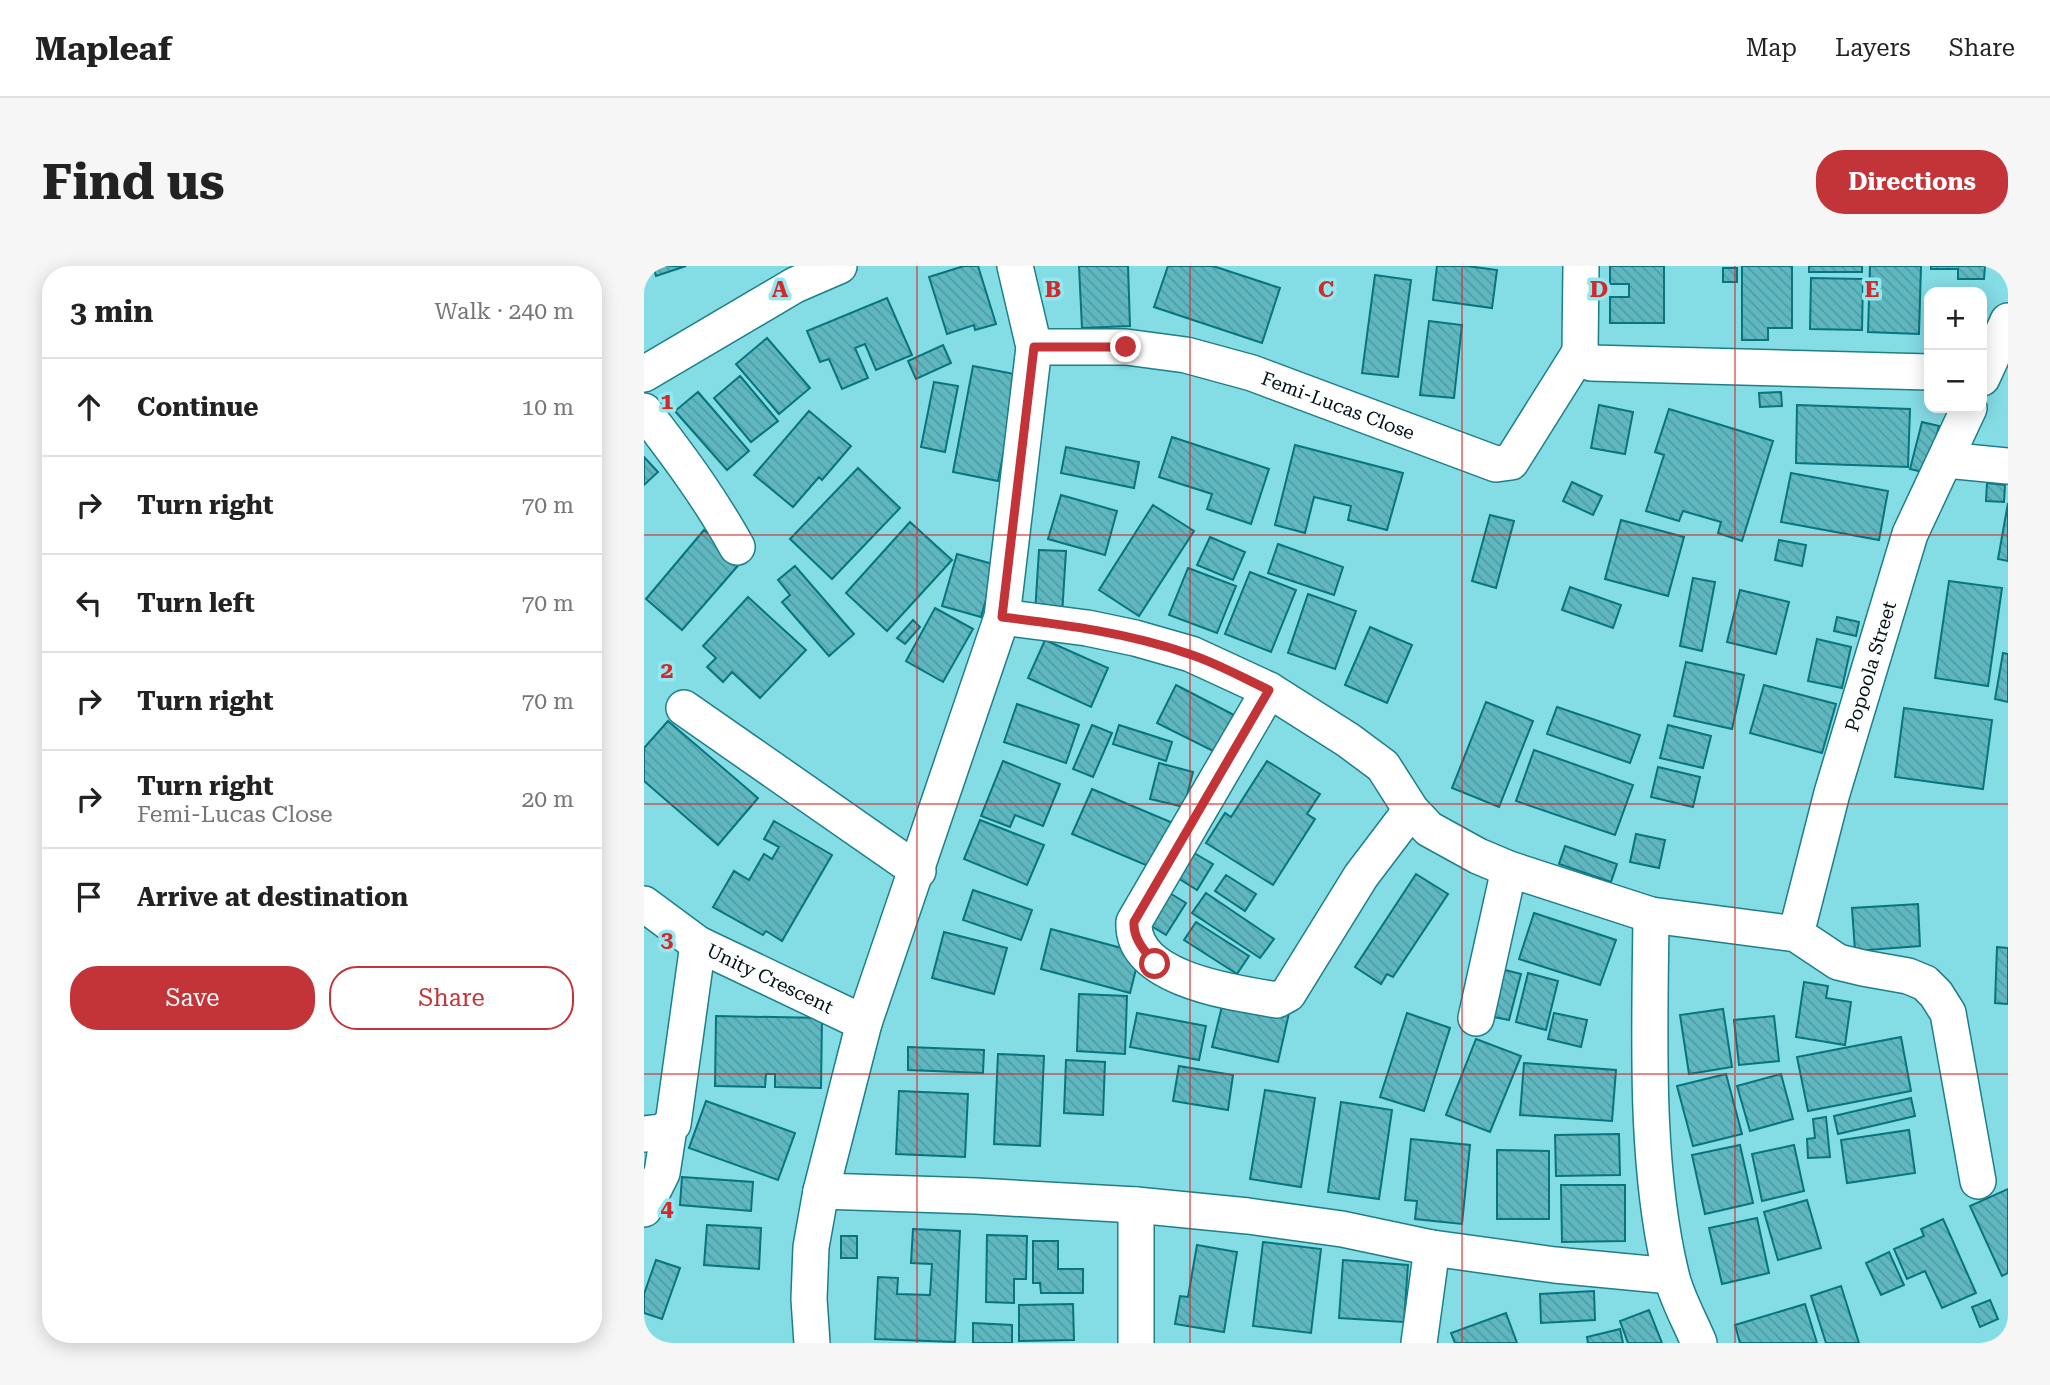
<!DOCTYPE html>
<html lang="en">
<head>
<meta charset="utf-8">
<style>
	body { margin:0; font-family:"Roboto Serif",serif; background:#f6f6f6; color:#222 }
	.controls { position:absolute; right:21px; top:21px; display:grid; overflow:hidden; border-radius:14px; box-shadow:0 4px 18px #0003 }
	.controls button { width:63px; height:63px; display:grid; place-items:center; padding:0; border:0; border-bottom:2px solid #e0e0e0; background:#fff; color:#222; font:35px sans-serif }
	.stop { position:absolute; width:21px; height:21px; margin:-16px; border:5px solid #c33438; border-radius:50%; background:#fff }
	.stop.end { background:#c33438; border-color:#fff; box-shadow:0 2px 7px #0008 }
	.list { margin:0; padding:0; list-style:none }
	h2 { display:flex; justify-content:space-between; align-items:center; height:91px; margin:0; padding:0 28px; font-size:30px }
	h2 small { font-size:23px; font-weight:400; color:#767676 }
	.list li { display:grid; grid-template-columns:46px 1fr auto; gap:21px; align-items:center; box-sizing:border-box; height:98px; padding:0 28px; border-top:2px solid #e0e0e0 }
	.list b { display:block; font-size:26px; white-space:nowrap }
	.list p { margin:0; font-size:23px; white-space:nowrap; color:#767676 }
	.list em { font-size:23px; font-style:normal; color:#767676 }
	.actions { display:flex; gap:14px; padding:21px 28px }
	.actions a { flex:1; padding:16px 0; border:2px solid #c33438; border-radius:28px; text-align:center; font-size:24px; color:#c33438 }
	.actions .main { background:#c33438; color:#fff }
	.icon { flex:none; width:38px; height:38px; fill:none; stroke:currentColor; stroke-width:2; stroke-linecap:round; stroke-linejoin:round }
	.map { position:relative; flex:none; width:1364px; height:1077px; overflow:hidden; border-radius:28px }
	header { display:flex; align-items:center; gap:42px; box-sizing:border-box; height:98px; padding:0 35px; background:#fff; border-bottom:2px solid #e0e0e0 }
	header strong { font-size:33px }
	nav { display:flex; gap:38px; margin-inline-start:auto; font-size:24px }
	.intro { display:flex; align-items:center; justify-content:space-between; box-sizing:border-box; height:168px; padding:0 42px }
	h1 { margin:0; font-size:49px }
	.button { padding:18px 32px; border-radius:28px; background:#c33438; color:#fff; font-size:24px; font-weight:700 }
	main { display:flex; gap:42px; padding:0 42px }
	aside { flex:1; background:#fff; border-radius:28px; box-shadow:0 4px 18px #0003 }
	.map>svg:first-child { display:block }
	.building { fill:url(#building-back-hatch); stroke:#08747d; stroke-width:2 }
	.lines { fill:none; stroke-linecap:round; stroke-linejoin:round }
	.minor-casing { stroke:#1e7f88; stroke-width:38 }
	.minor { stroke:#fff; stroke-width:35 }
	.route { stroke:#c33438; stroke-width:9 }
	.grid { fill:none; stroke:#d62828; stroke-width:2; stroke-opacity:0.55 }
	.labels { text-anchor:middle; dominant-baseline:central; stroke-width:7; stroke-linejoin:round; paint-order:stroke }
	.street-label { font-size:19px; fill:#001013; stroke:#91e9f2 }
	.grid-label { font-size:23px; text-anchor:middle; font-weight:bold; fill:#d62828; stroke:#91e9f2; stroke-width:7; stroke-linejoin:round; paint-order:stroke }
</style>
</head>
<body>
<header>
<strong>Mapleaf</strong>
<nav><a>Map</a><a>Layers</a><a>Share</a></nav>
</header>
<div class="intro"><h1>Find us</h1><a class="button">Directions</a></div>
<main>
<aside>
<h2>3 min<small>Walk · 240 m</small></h2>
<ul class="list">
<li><svg class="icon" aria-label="ahead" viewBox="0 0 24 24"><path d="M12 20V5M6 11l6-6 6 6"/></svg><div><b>Continue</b></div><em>10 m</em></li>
<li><svg class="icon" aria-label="right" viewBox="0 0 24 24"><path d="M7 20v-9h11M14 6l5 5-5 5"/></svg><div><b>Turn right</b></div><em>70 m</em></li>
<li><svg class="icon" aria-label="left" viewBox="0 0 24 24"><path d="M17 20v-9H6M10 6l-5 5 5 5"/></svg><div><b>Turn left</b></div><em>70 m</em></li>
<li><svg class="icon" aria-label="right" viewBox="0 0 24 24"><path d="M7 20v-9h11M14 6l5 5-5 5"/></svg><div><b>Turn right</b></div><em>70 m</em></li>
<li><svg class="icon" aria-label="right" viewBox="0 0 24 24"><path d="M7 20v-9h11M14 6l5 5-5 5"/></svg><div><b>Turn right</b><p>Femi-Lucas Close</p></div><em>20 m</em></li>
<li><svg class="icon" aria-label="arrive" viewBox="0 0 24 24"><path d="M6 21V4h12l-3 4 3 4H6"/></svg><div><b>Arrive at destination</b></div></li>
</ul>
<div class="actions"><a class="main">Save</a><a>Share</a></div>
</aside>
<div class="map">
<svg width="1364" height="1077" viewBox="0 0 1364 1077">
	<defs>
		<pattern id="building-back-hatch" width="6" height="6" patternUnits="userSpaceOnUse" patternTransform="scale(1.75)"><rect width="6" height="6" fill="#5fb7c0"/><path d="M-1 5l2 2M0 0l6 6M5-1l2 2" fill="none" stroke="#519ca4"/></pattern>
	</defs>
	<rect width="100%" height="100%" fill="#84dce5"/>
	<path class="building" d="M9 0H42L12 10Z
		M320 0H334L352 58 331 64 330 59 303 68 285 11Z
		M435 0H484L486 60 438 62Z
		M524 0H569L636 22 618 77 510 41Z
		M793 0H823L853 4 848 42 789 34Z
		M966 0H1020V57H966V31H985V18H966Z
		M1098 0H1148V62H1124V74H1098Z
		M1165 0H1218V6H1165Z
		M1226 0H1277L1275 68 1224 66Z
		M1287 0H1341L1340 13H1314V3H1287Z
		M1079 2H1093V16H1079Z
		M731 9 767 14 754 111 718 107Z
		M1167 12 1219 13 1218 64 1166 63Z
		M243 32 268 89 232 104 221 78 211 82 224 112 198 123 185 93 176 96 163 65Z
		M785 55 818 59 810 132 776 129Z
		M123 72 166 122 135 148 92 98Z
		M299 79 307 97 272 113 264 95Z
		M329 100 375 109 354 215 309 206Z
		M96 110 134 155 107 176 70 132Z
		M290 116 314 120 301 186 277 181Z
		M54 126 105 185 83 204 31 145Z
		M1137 126 1138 140 1116 141 1115 127Z
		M955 139 989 146 981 188 947 182Z
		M1153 139 1266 143 1264 201 1152 197Z
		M1025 143 1129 175 1098 275 1074 267 1077 256 1039 245 1035 255 1002 245 1020 189 1011 186Z
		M165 145 207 180 178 214 175 211 149 241 110 209Z
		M1278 156 1295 160 1283 207 1266 203Z
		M528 171 625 203 607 258 563 243 568 228 515 211Z
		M651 179 759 207 743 264 704 254 707 240 670 231 661 267 631 259Z
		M422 181 495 196 490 222 417 207Z
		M0 191 14 206 0 219Z
		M214 202 256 242 188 313 146 273Z
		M1147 207 1244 225 1235 274 1137 256Z
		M928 216 958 230 949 249 919 235Z
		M1343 217 1361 219 1360 236 1342 235Z
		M417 229 473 245 461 289 404 273Z
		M1364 237V295L1354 293Z
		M509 239 550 265 495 350 455 324Z
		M846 249 870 255 852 322 828 315Z
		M977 254 1040 271 1024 330 961 313Z
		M266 256 308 294 243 365 202 327Z
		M60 264 98 295 38 364 2 333Z
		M566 271 601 286 589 314 553 299Z
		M1135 274 1162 279 1158 300 1131 294Z
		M634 278 699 301 690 329 624 307Z
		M395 284 422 285 418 349 391 347Z
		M313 288 352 299 337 351 298 340Z
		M151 300 210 368 185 390 138 336 146 329 134 314Z
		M544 302 592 320 573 367 525 349Z
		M606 306 652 324 627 386 581 368Z
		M1049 312 1071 316 1058 385 1036 380Z
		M1305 315 1358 322 1344 420 1291 412Z
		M926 321 977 339 969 362 918 344Z
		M1096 324 1145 336 1132 388 1083 376Z
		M664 328 712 345 691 403 644 387Z
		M104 331 162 384 116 432 88 406 79 416 63 401 72 392 59 380Z
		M291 342 329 363 299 416 262 395Z
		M1193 351 1215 356 1212 370 1190 365Z
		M269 354 276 361 261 378 253 372Z
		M726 361 768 379 743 437 701 419Z
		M1173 373 1207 381 1198 422 1164 415Z
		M401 374 464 402 447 441 384 412Z
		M1359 387 1364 388V436L1351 433Z
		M1042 396 1100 409 1088 463 1030 450Z
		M532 419 590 449 571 486 513 457Z
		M1120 419 1192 438 1178 487 1106 467Z
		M842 436 889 455 855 541 808 522Z
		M373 438 435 459 422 497 360 476Z
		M913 441 996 469 986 497 903 468Z
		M1260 442 1348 454 1339 523 1251 511Z
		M24 455 114 532 74 579 0 515V482Z
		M448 459 468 467 449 511 429 503Z
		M475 459 528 476 522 495 469 478Z
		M1024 459 1067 470 1059 502 1016 492Z
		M890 484 989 519 971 569 872 535Z
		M359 495 416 518 399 560 371 549 366 561 337 550Z
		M623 495 676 528 663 548 671 553 629 619 562 577 581 547 587 551Z
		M515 497 549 506 540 541 506 533Z
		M1014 501 1056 511 1049 541 1007 531Z
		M448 523 529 557 509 602 428 568Z
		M336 554 400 579 383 619 320 593Z
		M130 555 188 589 138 675 122 665 119 669 69 641 90 605 105 614 120 588 128 593 135 581 120 573Z
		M992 568 1021 574 1015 602 986 596Z
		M921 580 973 598 967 616 915 598Z
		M550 587 569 598 553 624 534 612Z
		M772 608 804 628 749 711 743 708 737 718 711 701Z
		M582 609 612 628 601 645 571 625Z
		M329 624 388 644 377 674 319 654Z
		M524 626 542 637 522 669 504 658Z
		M562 627 630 673 616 692 548 647Z
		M1274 638 1276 680 1211 685 1208 642Z
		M890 647 972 674 956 719 875 693Z
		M552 656 605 690 593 708 540 674Z
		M407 663 496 687 486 727 397 703Z
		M300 666 363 682 350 728 288 712Z
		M1353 681 1364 682V738L1351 737Z
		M857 703 877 708 865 754 845 750Z
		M884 707 914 715 902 764 872 756Z
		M1160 716 1184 720 1182 732 1207 736 1201 779 1152 771Z
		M435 728 483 730 481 788 433 785Z
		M580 732 645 747 634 796 568 781Z
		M1079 743 1088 801 1045 808 1036 749Z
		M493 747 562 760 555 794 486 781Z
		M763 747 806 762 780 845 736 831Z
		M910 747 943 754 937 781 904 773Z
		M72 750 178 752 177 822 131 821V808H122L121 821 71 820Z
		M1130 750 1135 795 1095 799 1090 754Z
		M1257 771 1267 825 1164 845 1153 791Z
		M832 773 877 790 846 866 802 849Z
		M264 781 340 784 339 807 264 804Z
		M354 788 400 790 396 880 350 878Z
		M422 794 461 796 459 849 420 847Z
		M880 797 972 804 968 855 876 849Z
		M535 800 589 809 584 844 529 835Z
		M1082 808 1098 868 1049 880 1033 820Z
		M1137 808 1149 853 1106 865 1093 820Z
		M621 824 671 832 657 921 606 913Z
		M255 825 324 828 321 891 252 888Z
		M1267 832 1271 850 1194 868 1190 850Z
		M62 835 151 867 134 914 45 882Z
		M697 836 748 844 735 933 684 926Z
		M1182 851 1186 891 1164 892 1163 873 1171 872 1169 853Z
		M1265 864 1271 907 1203 917 1197 874Z
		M975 868 976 909 912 910 911 869Z
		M767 873 826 879 818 958 771 953 773 935 761 934Z
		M1096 879 1109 937 1061 948 1048 889Z
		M1150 879 1160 925 1118 935 1108 888Z
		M853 884 905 885V953H853Z
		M38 911 109 916 107 945 36 939Z
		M917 919H981V975L918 976Z
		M1364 923V1007L1358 1010 1326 940Z
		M1163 934 1177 982 1134 994 1120 946Z
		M1113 952 1125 1007 1078 1018 1065 962Z
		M1299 953 1332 1027 1298 1042 1281 1005 1263 1013 1250 983 1280 970 1277 963Z
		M63 959 117 962 115 1003 60 999Z
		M269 963 316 965 311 1076 231 1073 234 1011 254 1012 253 1028 286 1029 288 998 267 997Z
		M343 969 383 970 382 1013H370V1037L342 1036Z
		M197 970H213V992H197Z
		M389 975H414V1003H439V1027H397L396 1017H389Z
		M619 976 677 983 667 1067 609 1060Z
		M553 979 593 986 580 1066 531 1058 536 1030 544 1031Z
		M1245 986 1260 1019 1237 1029 1222 997Z
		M12 994 36 1002 18 1053 0 1047V1028Z
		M699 994 764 999 760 1056 695 1052Z
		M1197 1020 1215 1077H1182L1167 1030Z
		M950 1025 951 1054 897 1057 896 1028Z
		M1346 1034 1354 1053 1336 1061 1328 1041Z
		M429 1038 430 1074 375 1075V1039Z
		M1161 1038 1173 1077H1096L1091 1059Z
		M1005 1044 1018 1077H984L976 1055Z
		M862 1047 873 1077H811L807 1067Z
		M329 1057 368 1059V1077H329Z
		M976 1063 979 1077H944L943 1071Z"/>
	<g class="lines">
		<defs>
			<g id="minor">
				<path d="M937 0 936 86 947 97 1285 106"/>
				<path id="s1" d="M390 81H482L542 89 608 107 852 198 867 196 936 86"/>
				<path d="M0 108 151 19 195 0"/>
				<path d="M1338 112 1364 55"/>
				<path d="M0 145C34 189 66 232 93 281"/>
				<path d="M1302 194 1364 200"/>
				<path d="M358 351 443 362 491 372 547 388 625 424 704 474 739 500 767 544 785 563 834 590 865 603 1007 649 1152 668 1194 696 1219 702 1264 710 1281 717 1292 728 1304 747 1334 915"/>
				<path d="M625 424 490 656C487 714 592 727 633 734L644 728 717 610 767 544"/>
				<path d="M40 442 274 605"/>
				<path id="s2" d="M0 638 54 678 220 757"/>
				<path d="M1007 649C1006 764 1000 896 1027 1008 1032 1031 1046 1055 1055 1077"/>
				<path id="s3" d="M1152 668 1188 527 1266 268 1325 142"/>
				<path d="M832 752 865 603"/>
				<path d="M0 868 17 866 29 858 54 678"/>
				<path d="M177 925 332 930 492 939 604 950 698 963 788 982 911 999 1027 1010"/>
				<path d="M492 939V1077"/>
				<path d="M0 943 18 907 25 862"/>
				<path d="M168 1077 165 1033 167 981 177 925 220 757 358 351 390 81 371 0"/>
				<path d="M775 1077 788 982"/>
			</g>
		</defs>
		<use href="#minor" class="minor-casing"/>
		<use href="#minor" class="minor"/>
	</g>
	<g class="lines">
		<path class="route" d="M482 81H390L358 351C422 359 485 367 545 388 573 397 599 412 625 424L490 656C489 673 501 685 511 698"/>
	</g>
	<path class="grid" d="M273 0V1077M546 0V1077M818 0V1077M1091 0V1077M0 269H1364M0 538H1364M0 808H1364"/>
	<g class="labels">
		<g class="street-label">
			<text stroke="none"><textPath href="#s1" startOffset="313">Femi-Lucas Close</textPath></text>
			<text stroke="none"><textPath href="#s3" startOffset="278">Popoola Street</textPath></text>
			<text stroke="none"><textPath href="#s2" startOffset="147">Unity Crescent</textPath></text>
		</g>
	</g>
	<g class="grid-label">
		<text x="136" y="31">A</text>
		<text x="409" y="31">B</text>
		<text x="682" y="31">C</text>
		<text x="955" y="31">D</text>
		<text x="1228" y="31">E</text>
		<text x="23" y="143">1</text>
		<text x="23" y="412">2</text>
		<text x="23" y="681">3</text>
		<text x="23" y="950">4</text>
	</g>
</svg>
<div class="controls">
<button>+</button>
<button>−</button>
</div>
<div class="stop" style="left:511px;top:698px"></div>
<div class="stop end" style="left:482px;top:81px"></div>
</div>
</main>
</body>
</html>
